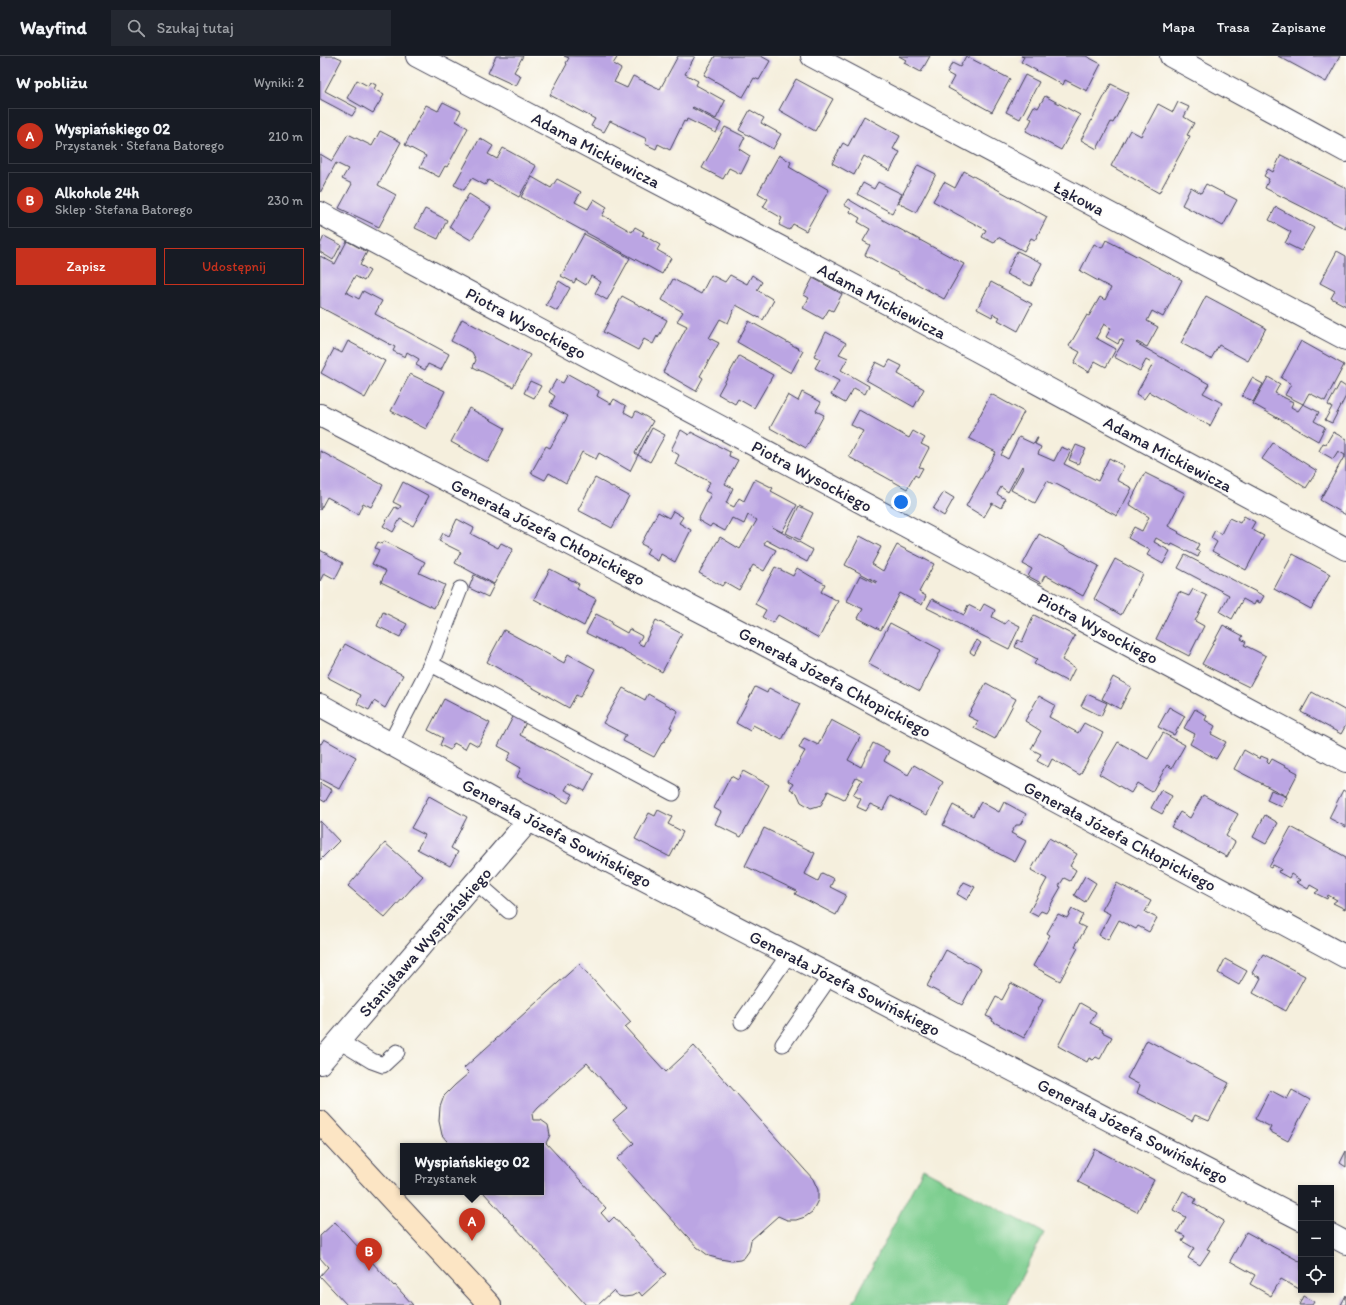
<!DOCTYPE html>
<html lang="pl">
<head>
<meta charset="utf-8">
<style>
	body { margin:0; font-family:Itim,sans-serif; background:#242831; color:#f1f3f6 }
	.controls { position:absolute; right:12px; bottom:12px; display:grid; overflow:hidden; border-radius:0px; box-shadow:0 2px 6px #0003 }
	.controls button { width:36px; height:36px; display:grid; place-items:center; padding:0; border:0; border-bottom:1px solid #363941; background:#171b24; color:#f1f3f6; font:20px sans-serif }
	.you { position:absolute; left:581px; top:446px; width:14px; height:14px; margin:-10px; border:3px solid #fff; border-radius:50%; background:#1a73e8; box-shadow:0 0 0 6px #1a73e833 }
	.badge { display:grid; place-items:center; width:26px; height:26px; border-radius:50%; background:#c8321e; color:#fff; font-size:13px; font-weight:700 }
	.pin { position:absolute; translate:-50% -33px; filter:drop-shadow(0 1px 2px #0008) }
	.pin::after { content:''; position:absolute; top:21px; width:14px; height:12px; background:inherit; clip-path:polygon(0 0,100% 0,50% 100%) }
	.popup { position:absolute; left:80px; top:1087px; width:144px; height:52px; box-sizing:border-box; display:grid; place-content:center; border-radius:0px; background:#171b24; filter:drop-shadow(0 1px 3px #0005); font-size:13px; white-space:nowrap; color:#9ea1a6 }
	.popup b { font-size:15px; color:#f1f3f6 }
	.popup::after { content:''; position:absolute; left:50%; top:100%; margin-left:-8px; border:8px solid transparent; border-top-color:#171b24 }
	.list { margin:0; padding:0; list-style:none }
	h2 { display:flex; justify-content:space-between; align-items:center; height:52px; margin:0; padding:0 16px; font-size:17px }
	h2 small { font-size:13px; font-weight:400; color:#9ea1a6 }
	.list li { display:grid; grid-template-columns:26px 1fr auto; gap:12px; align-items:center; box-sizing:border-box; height:56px; margin:0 8px 8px; padding:0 8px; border:1px solid #363941; border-radius:0px }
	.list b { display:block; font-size:15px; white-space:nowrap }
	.list p { margin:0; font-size:13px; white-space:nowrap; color:#9ea1a6 }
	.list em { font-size:13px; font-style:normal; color:#9ea1a6 }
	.actions { display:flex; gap:8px; padding:12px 16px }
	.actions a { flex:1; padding:9px 0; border:1px solid #c8321e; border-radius:0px; text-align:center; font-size:14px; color:#c8321e }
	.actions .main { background:#c8321e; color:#fff }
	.icon { flex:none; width:22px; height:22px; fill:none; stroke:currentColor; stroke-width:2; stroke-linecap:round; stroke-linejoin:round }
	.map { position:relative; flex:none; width:1026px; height:1249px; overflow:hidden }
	header { display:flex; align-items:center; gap:24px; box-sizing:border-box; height:56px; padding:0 20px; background:#171b24; border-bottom:1px solid #363941 }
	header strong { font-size:19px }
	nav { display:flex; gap:22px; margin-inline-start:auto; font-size:14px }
	.search { width:280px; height:36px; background:#242831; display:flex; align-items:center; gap:10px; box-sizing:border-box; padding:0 14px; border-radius:0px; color:#9ea1a6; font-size:15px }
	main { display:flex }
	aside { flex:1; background:#171b24 }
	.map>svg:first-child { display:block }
	.green { fill:#7ccd8e; stroke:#4f7864 }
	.building { fill:#bba5e3 }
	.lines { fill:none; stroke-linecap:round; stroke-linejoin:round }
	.lane-casing { stroke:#424153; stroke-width:17 }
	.street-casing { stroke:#424153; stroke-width:24 }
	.secondary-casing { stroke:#424153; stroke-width:24 }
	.lane { stroke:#fff; stroke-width:15 }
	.street { stroke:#fff; stroke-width:22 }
	.secondary { stroke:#fce5c4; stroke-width:22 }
	.labels { text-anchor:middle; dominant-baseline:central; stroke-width:3.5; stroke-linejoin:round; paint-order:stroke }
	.street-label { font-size:17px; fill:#22223b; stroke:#fdfcf7 }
</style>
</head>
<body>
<header>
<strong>Wayfind</strong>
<div class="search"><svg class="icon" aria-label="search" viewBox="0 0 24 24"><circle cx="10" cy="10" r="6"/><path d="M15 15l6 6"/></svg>Szukaj tutaj</div>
<nav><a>Mapa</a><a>Trasa</a><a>Zapisane</a></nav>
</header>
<main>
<aside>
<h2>W pobliżu<small>Wyniki: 2</small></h2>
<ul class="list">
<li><span class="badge">A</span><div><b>Wyspiańskiego 02</b><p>Przystanek · Stefana Batorego</p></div><em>210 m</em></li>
<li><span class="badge">B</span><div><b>Alkohole 24h</b><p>Sklep · Stefana Batorego</p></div><em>230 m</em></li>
</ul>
<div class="actions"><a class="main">Zapisz</a><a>Udostępnij</a></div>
</aside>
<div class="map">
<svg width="1026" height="1249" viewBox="0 0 1026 1249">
	<rect width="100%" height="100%" fill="#fdfcf7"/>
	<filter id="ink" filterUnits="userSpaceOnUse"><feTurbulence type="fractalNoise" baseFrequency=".025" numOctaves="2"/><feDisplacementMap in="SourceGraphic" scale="8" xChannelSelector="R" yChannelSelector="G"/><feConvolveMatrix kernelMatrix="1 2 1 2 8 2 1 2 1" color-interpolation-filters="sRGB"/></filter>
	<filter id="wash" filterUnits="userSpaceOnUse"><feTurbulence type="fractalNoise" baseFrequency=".012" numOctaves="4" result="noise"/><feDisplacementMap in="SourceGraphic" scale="16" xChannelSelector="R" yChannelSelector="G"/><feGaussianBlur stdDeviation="0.9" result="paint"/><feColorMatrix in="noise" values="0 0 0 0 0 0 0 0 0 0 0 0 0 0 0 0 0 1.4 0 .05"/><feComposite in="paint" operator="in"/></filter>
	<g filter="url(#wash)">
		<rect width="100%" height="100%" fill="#f5efdd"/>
		<path class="green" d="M603 1113 724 1177 687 1249H532Z"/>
		<g id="blocks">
			<path class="building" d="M0 0H15L22 3 5 35 37 52 32 60 0 43Z
				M176 0H203L194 16 201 20 196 30 168 17Z
				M244 0H298L293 8 301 13 294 26 307 32 313 20 340 33 358 0H375L365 18 378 25 376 29 405 45 396 63 373 51 372 52 401 67 396 77 367 63 366 66 364 65 350 94 338 88 336 93 325 88 327 83 290 65 284 76 271 70 275 63 230 39 247 8 246 7 249 2Z
				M395 0H441L450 5 439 24 434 22 423 41 384 19Z
				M579 0H610L601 16 584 7 586 4Z
				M646 0 690 23 672 56 628 32 634 21 627 17 632 7 640 11Z
				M701 0H766L781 8 767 35 745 24 743 29 701 6 704 1Z
				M958 0H1020L1006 26Z
				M705 19 719 26 700 63 686 56Z
				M476 23 513 43 495 75 459 54Z
				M37 24 48 30 50 26 56 29 54 33 64 39 53 57 27 42Z
				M791 28 809 37 793 67 791 66 777 93 761 84Z
				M725 40 760 59 741 94 706 75 712 63 708 61 714 50 718 52Z
				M123 46 141 55 136 65 148 72 127 111 125 110 119 121 100 111 106 100 85 89 106 49 118 55Z
				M858 46 869 51 864 61 874 67 867 79 870 80 839 137 791 110 810 74 821 80 838 48 853 56Z
				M430 54 444 62 441 67 461 78 453 93 419 74Z
				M544 60 580 80 573 93 580 96 570 115 544 100 534 119 512 107 523 87 528 90Z
				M405 71 425 81 419 93 430 100 421 118 409 112 403 123 382 112Z
				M60 75 81 86 58 129 76 139 59 171 19 152 32 128 22 123 28 113 16 107 0 137V98L12 105 28 78 52 90Z
				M160 82 173 90 168 98 177 103 183 92 216 110 199 141 168 124 165 129 152 122 144 134 134 129Z
				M459 99 471 106 469 111 509 134 486 175 473 168 469 174 459 169 462 162 443 151 448 143 438 137Z
				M961 99 1026 132V173L945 132 949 123 944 120 948 113 953 116Z
				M598 109 616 118 596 156 578 147Z
				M644 115 727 161 715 184 711 182 704 195 678 181 674 187 662 181 666 174 613 145 624 126 635 132Z
				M212 121 231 132 237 123 261 136 255 146 268 153 274 143 287 151 282 160H284L312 176 315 171 324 176 322 180 323 179 340 189 337 194 351 202 342 218 201 141Z
				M558 126 582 138 572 157 537 138 543 127 554 133Z
				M886 128 917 144 903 170 862 149 871 131 881 137Z
				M149 138 171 152 151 184 129 171Z
				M528 143 563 164 644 208 624 243 545 199 550 189 543 185 550 173 538 166 540 162 530 156 531 153 524 149Z
				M956 151 994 172 981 195 965 187 971 176 949 164Z
				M105 153 127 164 118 183 95 172Z
				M264 178 310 202 287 244 275 237 281 226 271 220 266 229 256 223 254 227 241 220Z
				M4 180 21 189 13 204 0 196V189Z
				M786 184 862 224 843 261 832 255 827 265 838 271 827 291 817 286 816 287 889 328 883 337 902 347 890 370 829 336 824 343 816 338 833 308 826 304 820 315 794 301 804 285 800 283 798 288 786 281 791 272 784 268 776 282 796 293 786 311 775 305 769 316 754 307 760 296 749 290 767 259 769 260 780 241 785 244 791 232 760 215 774 188 782 192Z
				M27 185 47 196 40 209 50 215 44 225 35 220 26 236 39 243 43 235 62 245 55 258 129 298 121 314 108 308 105 314 96 309 99 303 87 296 85 301 73 295 75 291 0 251V200L15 208Z
				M697 195 722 207 711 230 686 218Z
				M1017 195 1026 200V250L1011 242 1015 235 1000 227Z
				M391 219 405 226 410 219 427 228 432 219 442 226 437 234 454 244 443 264 416 249 408 267 400 263 389 282 399 287 380 320 383 322 376 335 343 316 367 270 357 265 363 256 342 244 353 223 381 238Z
				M493 222 522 238 513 255 509 253 503 263 483 252 489 242 484 239Z
				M239 225 250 232 237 255 226 249Z
				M671 226 712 248 698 275 678 264 680 261 673 258 672 261 657 253Z
				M302 240 347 264 338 282 337 280 333 288 324 283 318 294 283 276Z
				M886 240 946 272 928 305 899 289 891 303 861 287Z
				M142 263 210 299 193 331 153 311 156 304 152 296 131 285Z
				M429 265 483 295 471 317 417 286Z
				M506 276 526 287 519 298 528 302 521 314 549 330 545 338 534 332 525 347 511 339 519 325 495 312 500 303 494 300Z
				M28 285 65 305 45 342 1 317 14 293 22 297Z
				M981 285 1024 309 1005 345 989 337 983 348 999 356 994 365 1005 371 998 385 933 348 948 321 960 328 955 337 973 346 971 351 978 355 983 348 965 339 971 328 961 322Z
				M419 300 453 319 434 352 418 343 415 348 398 338Z
				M570 304 582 310 578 318 604 333 594 351 546 324 556 306 566 311Z
				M90 318 125 335 106 373 71 355Z
				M248 318 279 335 277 340 291 348 294 343 306 350 304 356 313 361 316 355 333 365 315 397 318 399 332 372 345 379 330 406 318 399 310 415 279 397 276 403 262 396 246 427 229 417 225 424 211 417 226 390 230 392 248 360 230 350 235 340 229 336 236 324 243 327Z
				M932 322 943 328 933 346 922 340Z
				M210 325 221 330 214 342 204 337Z
				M1020 327 1026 331V340L1012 367 1005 364 1012 351 1008 349Z
				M482 336 501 346 496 355 504 359 486 392 450 372 468 339 478 345Z
				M671 338 704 356 681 399 688 403 699 381 714 388 717 382H718L715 388 721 391 718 398 734 405 741 391 751 395 744 408 778 425 789 402 804 410 797 424 812 432 797 460 734 427 733 428 727 425 715 447 691 434 703 412 702 410 688 436 681 431 677 438 685 443 681 452 672 447 664 461 646 450 676 396 649 382 655 372 654 371Z
				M149 352 185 372 168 406 131 386Z
				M539 354 589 382 593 375 605 382 601 388 609 392 599 411 603 412 598 421 595 419 587 433 529 401 543 375 531 369Z
				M361 374 369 379 371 376 410 396 409 400 418 404 405 428 413 432 406 447 414 451 419 442 424 445 435 423 453 432 451 435 477 449 462 476 452 471 493 494 487 506 446 484 444 488 456 494 444 515 433 509 419 534 405 526 402 530 379 517 400 481 420 493 437 464 428 459 424 468 412 462 405 475 392 468 390 471 378 464 391 438 385 435 390 426 355 408 359 399 351 394Z
				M1013 376 1026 383V459L1000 444 1025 399 1018 395 1013 403 999 395 1003 387 1006 388Z
				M953 387 997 415 986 432 942 403Z
				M756 389 766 393 758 408 749 404Z
				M0 395 63 429 51 451 43 447 38 458 7 441 0 454Z
				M825 417 865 437 848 470 859 476 858 477 879 488 876 494 880 496 878 501 852 488 851 490 836 482 834 486 850 495 843 508 827 499 830 494 808 482 814 471 822 475 829 461 809 448Z
				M275 422 309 440 292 472 258 454Z
				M83 426 109 440 93 470 80 463 73 476 63 470 75 451 79 453 81 450 73 446Z
				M624 436 634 442 624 460 613 453Z
				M479 450 493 457 480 484 466 477Z
				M353 455 363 461 359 467 371 474 355 506 341 498 338 505 326 498 329 492 321 488 338 456 349 462Z
				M924 460 935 466 931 473 944 480 926 514 892 495 897 486 891 482 895 474 901 478 909 462 920 467Z
				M137 463 154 472 151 478 178 492 181 487 193 493 174 528 135 507 141 496 119 485 123 477 129 480Z
				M719 478 779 510 763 540 725 519 721 527 708 520 712 513 703 508Z
				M540 480 561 491 552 508 563 515 577 489 614 508 599 536 606 540 602 549 580 537 561 574 538 562 543 553 527 545 540 519 556 527 557 526 525 509Z
				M64 485 105 506 99 517 125 529 114 552 61 526 66 515 52 508 59 494 55 492 58 486 62 488Z
				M0 494 23 507 15 523 4 517 0 525Z
				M973 498 1010 518 991 553 954 533Z
				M865 499 944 540 940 547 936 545 934 549 923 543 912 563 900 556 909 539 858 512Z
				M795 503 823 518 801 559 774 543Z
				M455 511 473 520 477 512 492 521 505 528 501 536 518 545 499 582 458 559 453 567 442 561 446 554 435 548Z
				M230 513 259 528 257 533 276 543 264 570 214 543Z
				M154 519 174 529 168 541 149 532Z
				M873 533 887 540 875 565 884 570 869 600 836 583 859 536 869 540Z
				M612 543 644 559 648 549 660 555 664 548 675 554 672 561 685 568 688 564 700 570 689 593 607 552Z
				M63 556 87 568 80 581 57 570Z
				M276 558 292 566 291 568 307 577 309 573 322 580 318 587 323 590 336 564 362 578 342 616 299 592 298 593 266 577Z
				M714 559 755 580 742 604 755 612 748 626 714 608 717 603 695 591 698 584 702 586Z
				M570 567 621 594 600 635 548 608Z
				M903 569 923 580 921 583 926 586 924 589 946 600 929 631 882 608Z
				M184 574 244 607 248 598 275 613 260 641 256 639 249 652 167 606Z
				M657 584 661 587 654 599 650 596Z
				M25 588 83 619 65 652 54 645 49 654 37 648 41 639 7 621Z
				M793 621 811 631 800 653 782 643Z
				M666 627 696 643 675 683 654 672 658 665 648 660Z
				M435 631 447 637 449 632 480 648 462 684 433 669 430 675 416 667Z
				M303 632 325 644 328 638 358 655 350 671 352 672 344 686 343 685 334 701 303 685 306 679 283 667Z
				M992 636 1026 655V669L1021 678 981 656Z
				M767 638 787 647 781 660 761 650Z
				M719 640 735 649 729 661 758 677 764 667 783 677 760 719 732 703 728 711 717 705 721 698 711 693 721 675 705 665Z
				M124 643 170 667 158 690 149 685 145 693 134 687 130 694 120 689 123 682 108 674Z
				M849 651 865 660 854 679 838 671Z
				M875 653 887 660 885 664 895 670 891 678 906 686 896 703 870 688 875 678 864 672Z
				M194 659 206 666 200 679 274 718 265 735 249 727 245 734 253 738 248 747 197 721 201 712 187 704 191 697 178 690Z
				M511 664 541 680 528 704 541 711 553 687 569 695 564 705 588 719 594 709 623 726 607 759 570 740 563 754 550 748 546 755 537 751 541 743 533 739 542 724 536 721 524 743 508 735 501 749 491 752 481 746 477 737 470 733 473 728 468 725 485 695 479 692 484 682 498 689Z
				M843 677 865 689 852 712 847 709 832 736 817 727 811 737 779 718 798 686 828 703Z
				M4 683 36 701 19 733 0 723V687L1 688Z
				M924 694 940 703 941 700 948 703 947 706 949 708 952 703 978 717 966 740 914 713Z
				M423 715 449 729 421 781 395 768 401 756 394 752 411 720 418 724Z
				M0 727 12 734 5 746 0 743Z
				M841 734 852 740 842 758 831 752Z
				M951 734 967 741 962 751 947 744Z
				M1023 734 1026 736V771L1009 762Z
				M883 739 918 758 906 780 915 786 907 801 851 771 860 756 870 762Z
				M109 740 147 761 131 792 138 796 130 810 97 793 105 779 91 772Z
				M661 746 679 756 684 746 706 758 700 769H696L691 777 706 785 695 806 623 769 633 749 653 760Z
				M338 754 352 761 348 768 363 776 350 801 315 783 329 757 335 760Z
				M945 759 958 767 946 788 933 781Z
				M0 765 19 785 0 804Z
				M971 771 1026 801V851L1025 853 1013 847 1017 844 1008 839 1007 843 995 837 999 834 990 829 988 833 976 826 977 825H979L980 824 971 818 969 822 958 816 959 814 960 815 961 813 953 809 951 812 949 811Z
				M444 772 495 797 485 818 498 825 502 817 514 823 510 831 526 839 516 859 475 838 477 835 425 810Z
				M729 782 757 798 750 810 756 814 750 825 744 822 739 830 741 831 726 857 721 855 717 860 709 856 727 823 711 814Z
				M65 787 103 820 65 862 28 830Z
				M765 820 776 827 765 846 754 839Z
				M644 826 655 831 647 844 637 838Z
				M797 827 831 845 825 856 837 862 829 876 818 870 816 873 799 864 788 884 779 879 790 858 782 854Z
				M752 853 763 859 758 868 766 872 755 890 758 892 740 925 713 910 730 879 727 877 738 858 747 862Z
				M626 894 661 913 642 949 607 930Z
				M943 898 985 920 966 955 933 937 941 922 932 917Z
				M905 903 927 915 919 929 898 917Z
				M259 908 311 966 305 971 346 1016 374 990 493 1123 498 1134V1144L492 1156 485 1161 476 1164H467L458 1160 431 1184 429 1195 424 1202 420 1204 412 1205 400 1203 389 1200 377 1191 297 1103 314 1087 293 1064 307 1052 267 1007 218 1051 212 1058 213 1064H221L228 1069 230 1079 226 1087 286 1152 281 1157 289 1166 294 1161 346 1218 322 1240 319 1236 312 1240 304 1241 299 1240 293 1235 278 1249H266L163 1136H221V1090H131L122 1079 119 1065 120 1051 124 1040 135 1029 149 1017 144 1012Z
				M691 927 723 944 704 982 672 965 673 963 666 960 676 941 682 944Z
				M760 947 776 956 770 967 783 974 782 976 792 981 780 1003 776 1001 773 1004 769 1002 767 1006 738 990Z
				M827 984 909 1027 889 1065 875 1059 872 1065 817 1037 820 1029 807 1022Z
				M950 1034 967 1043 972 1034 990 1044 968 1085 949 1075 951 1071 935 1063Z
				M775 1093 834 1124 817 1156 758 1126Z
				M1026 1095V1111L1020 1107Z
				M863 1135 876 1143 874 1147 904 1165 887 1193 890 1194 880 1209 868 1202 874 1192 862 1185 865 1180 857 1176 866 1161 853 1154Z
				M15 1166 74 1230 75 1229 93 1249H27L0 1220 8 1211 0 1202V1180Z
				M926 1176 981 1206V1234L961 1223 951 1240 930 1228 935 1219 910 1205Z
				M1026 1239V1249H1021Z
				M983 1240 994 1246 992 1249H979Z"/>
		</g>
	</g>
	<g filter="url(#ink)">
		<use href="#blocks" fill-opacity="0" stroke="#424153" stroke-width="1"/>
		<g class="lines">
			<defs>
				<path id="lane" d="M111 608 353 737
					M70 688 111 608 140 533
					M156 826 189 855
					M422 966 469 898
					M19 985 52 1005 63 1009 77 996
					M463 988 511 919"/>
				<path id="street" d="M97 0 656 294 1026 493
					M492 0 1026 283
					M851 0 1026 95
					M0 157 1026 705
					M0 359 427 579 1026 901
					M0 649 209 764 981 1163
					M0 1007 209 764
					M1011 1179 1026 1187"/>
				<path id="secondary" d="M0 1066 170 1249"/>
			</defs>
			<use href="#lane" class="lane-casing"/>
			<use href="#street" class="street-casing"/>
			<use href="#secondary" class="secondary-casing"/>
			<use href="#lane" class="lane"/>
			<use href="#street" class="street"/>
			<use href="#secondary" class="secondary"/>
		</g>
	</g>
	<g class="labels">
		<g class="street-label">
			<text transform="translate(276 94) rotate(28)">Adama Mickiewicza</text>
			<text transform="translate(759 142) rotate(28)">Łąkowa</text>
			<text transform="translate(562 245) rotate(28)">Adama Mickiewicza</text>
			<text transform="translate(206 267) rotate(28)">Piotra Wysockiego</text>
			<text transform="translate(848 398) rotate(28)">Adama Mickiewicza</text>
			<text transform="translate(492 420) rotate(28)">Piotra Wysockiego</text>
			<text transform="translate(228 476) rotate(27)">Generała Józefa Chłopickiego</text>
			<text transform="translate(778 572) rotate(28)">Piotra Wysockiego</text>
			<text transform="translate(515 626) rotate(28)">Generała Józefa Chłopickiego</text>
			<text transform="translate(237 777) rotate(28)">Generała Józefa Sowińskiego</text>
			<text transform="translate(800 780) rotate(28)">Generała Józefa Chłopickiego</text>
			<text transform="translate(105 886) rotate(-49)">Stanisława Wyspiańskiego</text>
			<text transform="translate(525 927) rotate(27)">Generała Józefa Sowińskiego</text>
			<text transform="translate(813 1075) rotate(27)">Generała Józefa Sowińskiego</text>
		</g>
	</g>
</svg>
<div class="controls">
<button>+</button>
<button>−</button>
<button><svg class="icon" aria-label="locate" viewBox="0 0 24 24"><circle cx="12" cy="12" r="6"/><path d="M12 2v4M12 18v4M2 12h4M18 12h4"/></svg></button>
</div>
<div class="you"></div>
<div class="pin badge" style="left:152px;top:1185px">A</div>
<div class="popup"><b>Wyspiańskiego 02</b>Przystanek</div>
<div class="pin badge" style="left:49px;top:1215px">B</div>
</div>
</main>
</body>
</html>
